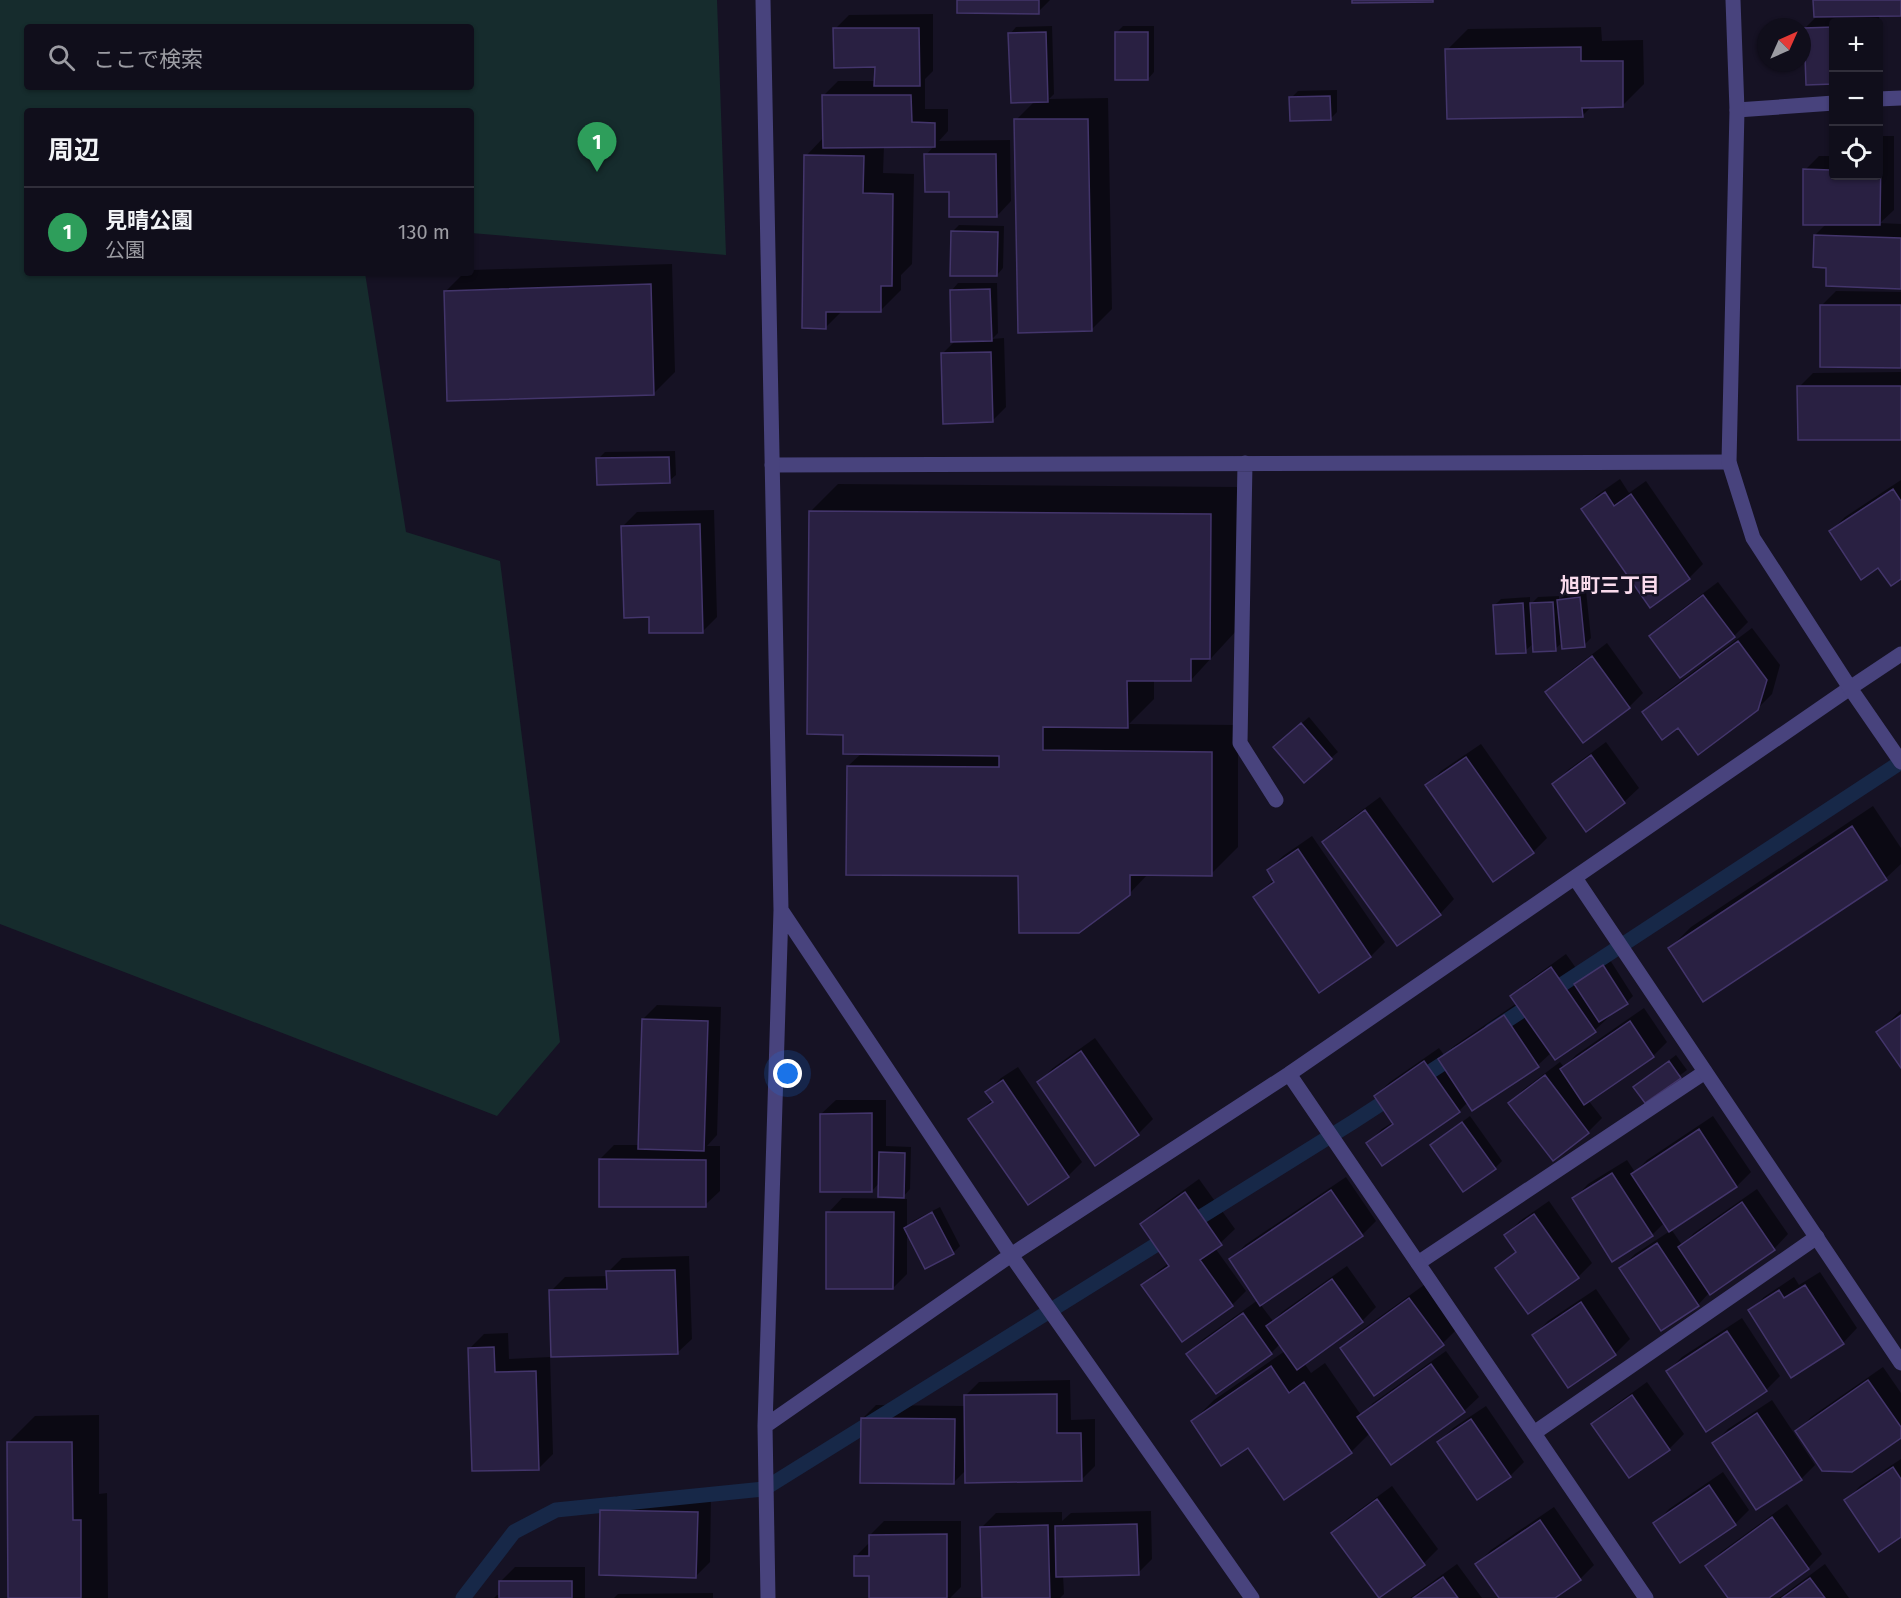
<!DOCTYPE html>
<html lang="ja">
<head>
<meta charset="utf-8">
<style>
	body { margin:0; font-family:"Fira Sans","Noto Sans JP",sans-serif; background:#191724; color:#f1f3f6 }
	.controls { position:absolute; right:18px; top:18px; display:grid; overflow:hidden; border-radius:6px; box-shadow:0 2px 4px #0004 }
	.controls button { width:54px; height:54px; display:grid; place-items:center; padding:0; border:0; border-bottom:2px solid #302e3a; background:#100e1b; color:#f1f3f6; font:30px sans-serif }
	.compass { position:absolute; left:1757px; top:18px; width:54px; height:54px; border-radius:50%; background:#100e1b; box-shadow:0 2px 4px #0004; rotate:45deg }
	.you { position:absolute; left:788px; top:1074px; width:21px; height:21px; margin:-15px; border:4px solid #fff; border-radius:50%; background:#1a73e8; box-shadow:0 0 0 9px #1a73e833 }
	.badge { display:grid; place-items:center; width:39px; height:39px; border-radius:50%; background:#1dc3e2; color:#fff; font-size:20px; font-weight:700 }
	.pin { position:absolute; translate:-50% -50px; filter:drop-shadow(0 2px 3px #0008) }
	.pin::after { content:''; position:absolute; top:32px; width:21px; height:18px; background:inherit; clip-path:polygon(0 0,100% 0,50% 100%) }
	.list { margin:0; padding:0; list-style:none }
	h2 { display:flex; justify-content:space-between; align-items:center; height:78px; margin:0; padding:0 24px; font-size:26px }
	h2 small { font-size:20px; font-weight:400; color:#9c9ca3 }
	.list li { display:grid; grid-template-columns:39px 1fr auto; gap:18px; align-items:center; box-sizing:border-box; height:90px; padding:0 24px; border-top:2px solid #302e3a }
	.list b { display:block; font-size:22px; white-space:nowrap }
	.list p { margin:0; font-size:20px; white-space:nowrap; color:#9c9ca3 }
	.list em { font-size:20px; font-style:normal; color:#9c9ca3 }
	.icon { flex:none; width:33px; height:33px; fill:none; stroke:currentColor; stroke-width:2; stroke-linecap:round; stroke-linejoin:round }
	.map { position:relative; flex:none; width:1901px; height:1598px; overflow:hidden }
	.search { position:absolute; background:#100e1b; box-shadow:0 2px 4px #0004; left:24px; top:24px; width:450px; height:66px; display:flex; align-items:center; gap:15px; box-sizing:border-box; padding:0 21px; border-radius:6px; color:#9c9ca3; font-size:22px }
	.panel { position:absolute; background:#100e1b; box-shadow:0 2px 4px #0004; left:24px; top:108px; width:450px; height:168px; border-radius:6px }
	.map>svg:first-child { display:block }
	.green { fill:#162c2d; fill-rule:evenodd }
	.shadow { fill:#0007 }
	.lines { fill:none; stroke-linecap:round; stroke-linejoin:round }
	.stream { stroke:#172848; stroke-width:15 }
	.building { fill:#292042; stroke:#43356b; stroke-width:1.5 }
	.service { stroke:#48437d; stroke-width:15 }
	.minor { stroke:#48437d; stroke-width:15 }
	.tertiary { stroke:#48437d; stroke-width:15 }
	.labels { text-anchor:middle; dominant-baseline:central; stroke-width:5; stroke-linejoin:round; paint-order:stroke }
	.neighbourhood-label { font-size:20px; font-weight:bold; fill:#fadbed; stroke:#161224 }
</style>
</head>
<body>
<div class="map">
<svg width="1901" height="1598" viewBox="0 0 1901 1598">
	<rect width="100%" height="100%" fill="#161224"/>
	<path class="green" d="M0 0H717L726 255 471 233V111H27V273H365L406 532 500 561 560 1042 497 1116 0 924ZM27 27H471V87H27Z"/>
	<path class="shadow" d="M959 0H1050L1038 12Z
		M1815 0H1901V14H1879L1880 68 1878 69V22H1834V83L1805 28 1818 15Z
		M933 14V71L925 79V109H948V131L939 141 1010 140 1011 201 997 216 950 190 926 155 935 145 884 146 883 173 914 174 912 264 901 275V290L880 311 843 310 826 327 806 156 824 137V95L838 81H876V66L835 29 849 15Z
		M1052 26 1054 94 1049 99 1108 98 1112 309 1091 330 1016 120 1035 101 1010 34 1016 27Z
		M1123 26H1154V72L1148 79 1116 33Z
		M1601 27 1602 41 1643 40 1644 84 1623 105 1592 106 1582 116 1447 50 1468 29Z
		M1337 90V112L1330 119 1291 98 1298 91Z
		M1878 136H1894V210L1880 223 1901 224V288L1828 266 1815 235 1827 223 1805 170 1819 156H1833L1834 149V176H1878Z
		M959 225 1004 226 1003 268 997 275 952 232Z
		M672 264 675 372 654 393 445 292 464 273H471V270Z
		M958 283H997L998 333 992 339 1004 338 1006 407 992 421 942 354 956 340 952 290Z
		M1836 291 1901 292V366L1822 305Z
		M1901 372V438L1799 387 1813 373Z
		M675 451 676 475 669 481 598 459 605 452Z
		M1620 479 1629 493 1646 481 1703 564 1689 578 1650 606 1583 509 1597 495Z
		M1901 480V577L1879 566 1831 531 1845 517Z
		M838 484 1237 487V630L1191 680H1154V699L1129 724 1238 725V847L1211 874 1149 873 1129 894 1020 874 848 766 862 753 845 733 811 511Z
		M714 510 717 617 703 631 623 526 637 512Z
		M1718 582 1748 622 1734 636H1651L1665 622Z
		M1586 591 1591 638 1584 645 1563 642 1555 649 1534 643 1525 651 1494 606 1501 599 1530 597V605L1538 597 1559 596V600L1566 594Z
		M1752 628 1780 665 1772 694 1757 709 1678 726 1644 712 1658 698Z
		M1607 643 1643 693 1629 707 1583 741 1547 692 1561 678Z
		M1309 717 1338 752 1331 758 1282 740Z
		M1606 742 1639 788 1624 802 1586 830 1554 784 1568 770Z
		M1481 744 1547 838 1533 852 1427 786 1441 771Z
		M1380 797 1454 899 1440 914 1324 842 1338 828Z
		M1873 806 1901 848V864L1886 878 1704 1000 1670 948 1691 927Z
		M1312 836 1385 942 1371 956 1320 990 1255 897 1274 879 1268 870 1283 856Z
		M1566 954 1583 978 1610 960 1633 996 1627 1002 1608 1014 1610 1016 1595 1030 1555 1058 1552 1052 1538 1065 1473 1109 1468 1102 1459 1111 1383 1164 1368 1143 1382 1129 1393 1122 1375 1096 1390 1082 1439 1048 1444 1055 1454 1046 1517 1003 1512 996 1527 982Z
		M657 1005 721 1007 717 1135 707 1146H720V1191L705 1205 600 1159 614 1145H640L643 1019Z
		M1644 1008 1667 1042 1653 1056 1588 1100 1602 1118 1588 1132 1510 1103 1524 1089 1560 1062 1564 1067 1576 1055Z
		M1901 1010V1066L1878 1033Z
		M1095 1038 1153 1119 1138 1134 1096 1164 1039 1082 1053 1068Z
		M1676 1055 1687 1070 1646 1101 1635 1087Z
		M1018 1067 1082 1162 1068 1176 970 1120 993 1099 987 1092 1001 1078Z
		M836 1100H886V1146L911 1147 910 1189 902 1198 880 1182 872 1191 821 1114Z
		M1470 1116 1502 1161 1495 1168 1432 1145Z
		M1713 1116 1751 1172 1737 1186 1671 1229 1682 1245 1694 1233 1757 1189 1788 1234 1774 1249 1709 1293 1698 1305 1621 1268 1635 1254 1670 1231 1665 1222 1652 1235 1574 1199 1588 1184 1627 1160 1635 1172 1647 1160Z
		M1346 1177 1376 1221 1362 1235 1260 1304 1273 1321 1282 1312 1347 1266 1376 1307 1362 1321 1304 1363 1311 1373 1325 1363 1361 1415 1373 1403 1446 1351 1479 1397 1464 1411 1391 1463 1370 1433 1351 1452 1248 1446 1193 1421 1214 1400 1285 1351 1280 1344 1271 1353 1188 1354 1202 1340 1258 1300 1231 1260 1245 1245Z
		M1199 1179 1235 1229 1215 1248 1246 1291 1232 1305 1182 1340 1143 1285 1158 1271 1169 1263 1142 1224 1156 1210Z
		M842 1198 907 1199V1227L913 1221 940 1207 960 1246 953 1253 907 1230V1274L893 1288 828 1213Z
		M1549 1201 1592 1263 1578 1277 1497 1268 1517 1250 1506 1235 1520 1221Z
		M689 1256 692 1339 677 1353 551 1291 565 1277 608 1276V1272L622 1258Z
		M1820 1272 1857 1328 1843 1343 1750 1311 1764 1297 1794 1277 1799 1285Z
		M1424 1285 1457 1329 1443 1343 1342 1348 1356 1334Z
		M1596 1289 1630 1339 1616 1353 1568 1386 1534 1335 1548 1321Z
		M1742 1318 1780 1376 1766 1390 1668 1371 1682 1357Z
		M508 1333 509 1359 550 1357 553 1454 539 1468 469 1349 484 1334Z
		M1883 1367 1901 1393V1436L1797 1432 1811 1417Z
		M1070 1380 1071 1420 1095 1419V1466L1081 1480 966 1470 954 1482 862 1419 876 1405 965 1406V1396L979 1382Z
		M1647 1382 1684 1434 1670 1448 1629 1476 1593 1424 1608 1410Z
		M1772 1400 1815 1465 1801 1479 1714 1443 1728 1429Z
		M1486 1406 1524 1462 1510 1476 1478 1498 1439 1442 1453 1428Z
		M99 1415V1494L107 1493 108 1598H10L8 1443 35 1416Z
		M1901 1459V1535L1846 1501 1860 1486Z
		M1723 1472 1749 1510 1735 1524H1655L1669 1509Z
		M1392 1486 1438 1549 1424 1563 1333 1533 1347 1519Z
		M616 1496 711 1498 710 1562 696 1576 602 1511Z
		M1787 1504 1822 1554 1808 1568 1766 1598H1730L1707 1566 1721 1552Z
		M1554 1507 1594 1565 1580 1579 1552 1598H1501L1477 1564 1491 1550Z
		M1151 1511 1152 1559 1138 1573 1063 1575 1064 1594 1060 1598H984L982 1527 996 1513 1062 1512V1521L1071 1513Z
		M884 1521H961V1587L950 1598H871V1575L856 1556 870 1542V1535Z
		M1457 1564 1482 1598H1410Z
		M1825 1564 1849 1598H1779Z
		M515 1567H585V1598H494L497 1595H501V1581Z
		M713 1593V1598H614L618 1594Z"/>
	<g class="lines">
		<path class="stream" d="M1491 1031 1901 762
			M463 1598 514 1532 556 1510 764 1489 1353 1122 1459 1053"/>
	</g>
	<path class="building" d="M957 0H1039V14L957 13Z
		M1352 0H1433V2L1352 3Z
		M1813 0H1901V16L1814 17Z
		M1834 27V84L1806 85 1804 28Z
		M833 28H919L920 86H874L875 67 834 68Z
		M1046 32 1048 102 1011 103 1008 33Z
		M1115 32H1148V80H1115Z
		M1581 47V61H1623V107L1582 108 1583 117 1447 119 1445 49Z
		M822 95H911L912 122 935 123V147L823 148Z
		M1330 96 1331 120 1290 121 1289 97Z
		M1014 119H1088L1092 331 1018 333Z
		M1831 149H1834V176H1878V150H1881L1880 225H1803V169L1831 170Z
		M924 154H996L997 217H949V192H925Z
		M804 155 864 156 863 193 893 194 892 286H881V312H826V329L802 328Z
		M951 231 998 232 997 276H950Z
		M1814 235 1901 238V289L1826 286V268L1813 267Z
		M651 284 654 395 447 401 444 291Z
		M990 289 992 341 951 342 950 290Z
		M1820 305H1901V368L1820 367Z
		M991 352 993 422 943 424 941 353Z
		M1797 386H1901V440H1798Z
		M669 457 670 483 597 485 596 458Z
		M1893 489 1901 501V579L1891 586 1878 568 1861 580 1829 531Z
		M1605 492 1614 506 1631 494 1690 579 1650 608 1581 509Z
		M809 511 1211 514 1210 659H1191V681H1127L1128 728 1043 727V750L1212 752V876L1130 875V895L1079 933H1019L1018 876 846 875 847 766 999 767V756L843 754V735L807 734Z
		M700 524 703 633H649V617L624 618 621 526Z
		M1703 595 1735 637 1680 678 1649 636Z
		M1580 597 1585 647 1562 649 1557 600Z
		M1553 602 1556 651 1533 652 1530 603Z
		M1523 603 1526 653 1496 654 1493 605Z
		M1738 641 1767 680 1758 710 1698 755 1678 728 1662 740 1642 712Z
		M1592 656 1630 708 1583 743 1545 692Z
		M1301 723 1332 759 1304 783 1273 747Z
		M1591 755 1625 803 1586 832 1552 784Z
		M1466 757 1534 853 1493 882 1425 785Z
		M1365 810 1441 915 1397 946 1322 842Z
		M1852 826 1887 880 1703 1002 1668 948Z
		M1298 849 1371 957 1319 993 1253 897 1274 882 1267 870Z
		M1603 965 1628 1004 1599 1022 1574 984Z
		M1551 967 1596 1032 1555 1060 1510 996Z
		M1504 1015 1539 1067 1472 1111 1438 1059Z
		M1901 1015V1068L1876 1032Z
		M642 1019 708 1021 704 1151 638 1149Z
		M1630 1021 1654 1057 1584 1105 1560 1069Z
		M1081 1051 1139 1135 1095 1166 1037 1082Z
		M1424 1061 1460 1112 1382 1166 1366 1143 1393 1124 1374 1096Z
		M1669 1061 1681 1078 1645 1103 1633 1087Z
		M1545 1075 1589 1133 1553 1161 1508 1103Z
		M1003 1080 1069 1177 1028 1205 968 1119 993 1102 985 1092Z
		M872 1113V1192H820V1114Z
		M1462 1122 1496 1169 1463 1192 1430 1145Z
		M1699 1129 1737 1187 1669 1232 1631 1174Z
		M879 1152 905 1153 904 1198 878 1197Z
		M599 1159 706 1160V1207H599Z
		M1612 1173 1653 1236 1612 1262 1572 1198Z
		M1331 1190 1363 1236 1260 1306 1229 1259Z
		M1185 1192 1222 1245 1200 1260 1233 1306 1182 1342 1141 1285 1169 1266 1140 1224Z
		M1742 1202 1775 1250 1710 1295 1678 1247Z
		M826 1212H894L893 1289H826Z
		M932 1212 954 1254 925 1269 904 1228Z
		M1534 1214 1579 1278 1528 1314 1495 1268 1516 1252 1504 1235Z
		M1657 1243 1699 1306 1661 1331 1619 1268Z
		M675 1270 678 1354 551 1357 549 1290 607 1289 606 1271Z
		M1332 1279 1363 1322 1297 1370 1266 1326Z
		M1805 1285 1844 1344 1791 1378 1748 1310 1779 1290 1784 1298Z
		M1409 1298 1444 1345 1374 1396 1340 1348Z
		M1581 1302 1616 1355 1568 1388 1532 1335Z
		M1243 1313 1272 1354 1216 1394 1186 1354Z
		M1727 1331 1767 1391 1706 1432 1666 1371Z
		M494 1347 495 1372 536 1371 539 1470 472 1471 468 1348Z
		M1431 1364 1465 1412 1391 1465 1357 1417Z
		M1271 1366 1289 1393 1304 1382 1352 1453 1284 1500 1248 1448 1221 1466 1191 1421Z
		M1868 1380 1901 1427V1438L1852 1472 1822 1471 1795 1431Z
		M1057 1394V1433H1081L1082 1481 965 1483 964 1395Z
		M1632 1395 1670 1450 1629 1478 1591 1424Z
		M1757 1413 1802 1480 1756 1510 1712 1443Z
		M861 1418 955 1419 954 1484 860 1483Z
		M1471 1419 1511 1477 1477 1500 1437 1442Z
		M7 1442H72L73 1520H81V1598H8Z
		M1893 1467 1901 1479V1537L1879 1552 1844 1500Z
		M1709 1485 1736 1525 1680 1563 1653 1523Z
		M1377 1499 1425 1565 1379 1598 1331 1533Z
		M600 1510 698 1512 696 1578 599 1575Z
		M1772 1517 1809 1569 1769 1598H1728L1705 1566Z
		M1540 1520 1581 1580 1555 1598H1499L1475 1564Z
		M1137 1524 1139 1575 1056 1577 1055 1526Z
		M1048 1525 1050 1598H982L980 1527Z
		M947 1534V1598H869V1576H854V1556H869V1535Z
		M1443 1577 1458 1598H1413Z
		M1810 1578 1825 1598H1782Z
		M499 1581H572V1598H499Z"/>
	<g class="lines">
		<path class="service" d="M1245 463 1240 743 1276 800
			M772 465 1729 462
			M1418 1263 1705 1072
			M1534 1433 1817 1237"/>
		<path class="minor" d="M763 0 781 910 765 1426 768 1598
			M1878 99 1901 98
			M1737 110 1834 103
			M1575 878 1901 1363
			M781 910 1011 1255 1252 1598
			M1289 1074 1646 1598
			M765 1426 1011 1255 1289 1074 1850 688"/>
		<path class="tertiary" d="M1733 0 1737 110 1729 462 1753 538 1850 688 1901 762
			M1850 688 1901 654"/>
	</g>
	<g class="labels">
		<g class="neighbourhood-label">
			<text x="1610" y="585">旭町三丁目</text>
		</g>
	</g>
</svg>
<div class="controls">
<button>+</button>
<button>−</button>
<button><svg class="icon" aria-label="locate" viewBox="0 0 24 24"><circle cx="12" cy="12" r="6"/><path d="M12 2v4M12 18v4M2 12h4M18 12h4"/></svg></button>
</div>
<svg class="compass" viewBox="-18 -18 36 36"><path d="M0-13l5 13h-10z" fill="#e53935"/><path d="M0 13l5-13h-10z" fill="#9c9ca3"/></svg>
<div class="you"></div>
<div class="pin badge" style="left:597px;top:172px;background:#2e9e5b">1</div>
<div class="search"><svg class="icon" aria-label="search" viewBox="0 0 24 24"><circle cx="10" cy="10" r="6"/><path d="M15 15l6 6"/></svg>ここで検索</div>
<section class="panel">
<h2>周辺<small></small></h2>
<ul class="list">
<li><span class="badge" style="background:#2e9e5b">1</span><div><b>見晴公園</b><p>公園</p></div><em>130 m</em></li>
</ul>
</section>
</div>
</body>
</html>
